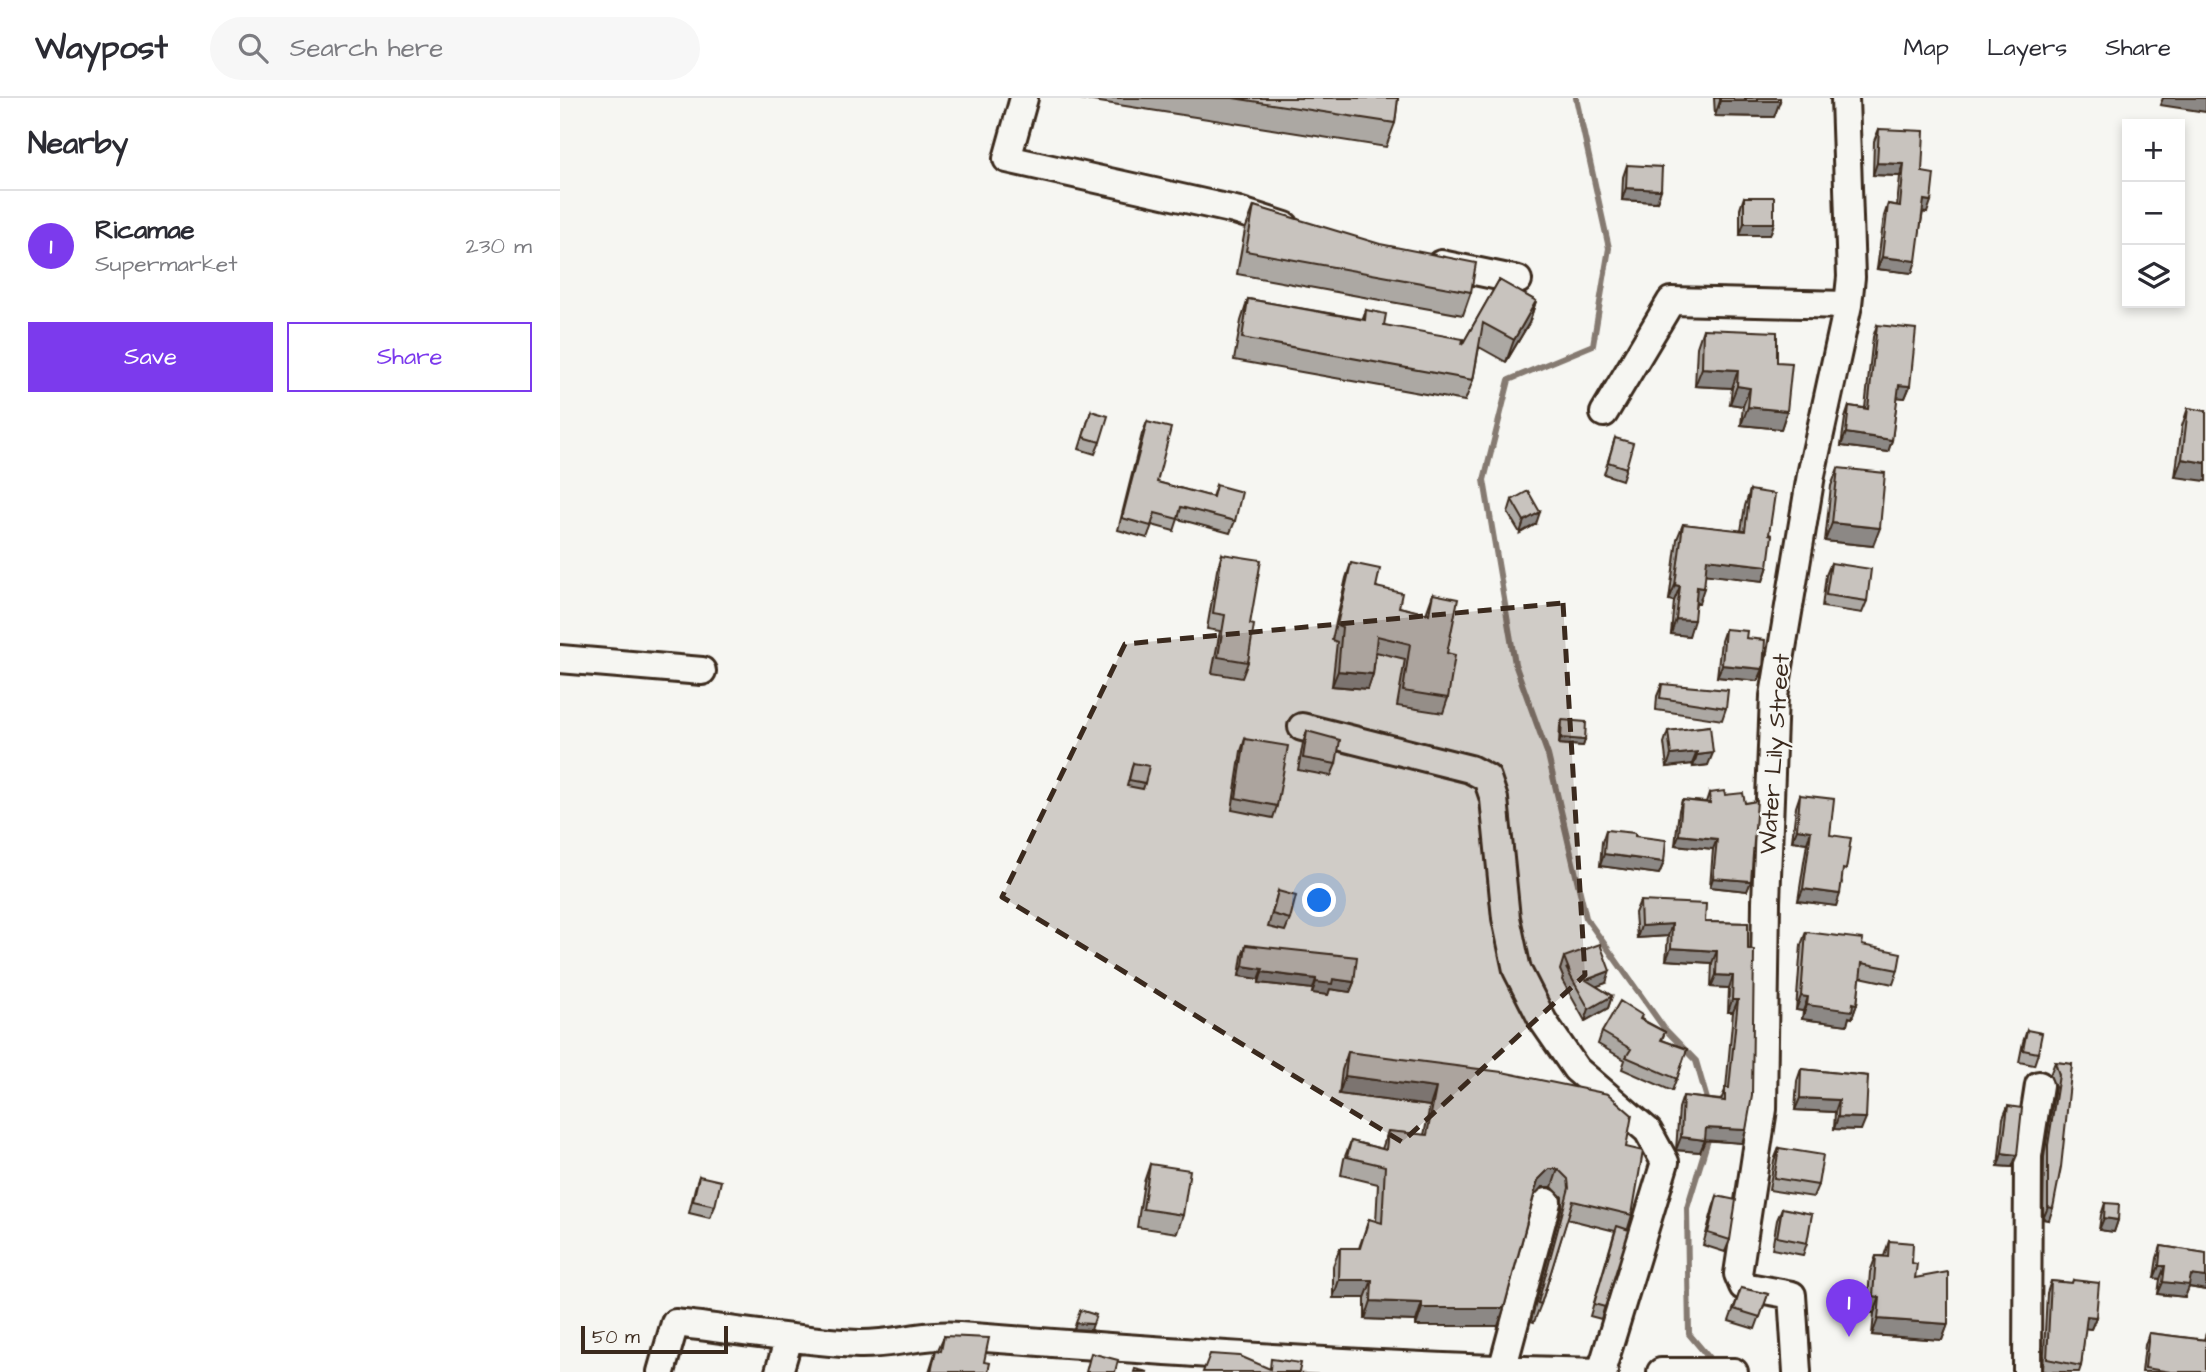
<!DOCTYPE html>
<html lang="en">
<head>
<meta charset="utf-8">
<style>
	body { margin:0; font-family:"Architects Daughter",sans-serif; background:#f7f7f7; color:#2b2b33 }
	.controls { position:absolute; right:21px; top:21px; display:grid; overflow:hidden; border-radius:0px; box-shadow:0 4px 10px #0003 }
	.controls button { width:63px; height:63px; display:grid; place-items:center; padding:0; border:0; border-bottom:2px solid #e1e1e2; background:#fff; color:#2b2b33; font:35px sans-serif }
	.scale { position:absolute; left:21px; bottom:18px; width:147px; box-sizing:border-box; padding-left:7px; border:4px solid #3b2a1e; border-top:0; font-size:19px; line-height:24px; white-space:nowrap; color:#3b2a1e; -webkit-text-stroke:5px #f6f6f2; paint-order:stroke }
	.you { position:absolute; left:760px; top:803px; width:24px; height:24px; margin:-18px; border:5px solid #fff; border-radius:50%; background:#1a73e8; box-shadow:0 0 0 10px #1a73e833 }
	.badge { display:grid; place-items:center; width:46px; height:46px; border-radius:50%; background:#7c3aed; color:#fff; font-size:23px; font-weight:700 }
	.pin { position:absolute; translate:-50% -58px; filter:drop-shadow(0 2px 4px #0008) }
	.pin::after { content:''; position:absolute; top:37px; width:24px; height:21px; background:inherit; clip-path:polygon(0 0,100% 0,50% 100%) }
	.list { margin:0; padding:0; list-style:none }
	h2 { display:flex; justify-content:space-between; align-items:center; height:91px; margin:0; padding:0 28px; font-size:30px }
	h2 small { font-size:23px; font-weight:400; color:#7c7c81 }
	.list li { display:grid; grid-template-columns:46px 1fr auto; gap:21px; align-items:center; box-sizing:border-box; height:112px; padding:0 28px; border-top:2px solid #e1e1e2 }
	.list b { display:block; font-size:26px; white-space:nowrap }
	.list p { margin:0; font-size:23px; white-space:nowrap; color:#7c7c81 }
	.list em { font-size:23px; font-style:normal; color:#7c7c81 }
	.actions { display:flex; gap:14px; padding:21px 28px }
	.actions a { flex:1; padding:16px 0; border:2px solid #7c3aed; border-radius:0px; text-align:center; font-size:24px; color:#7c3aed }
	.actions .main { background:#7c3aed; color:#fff }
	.icon { flex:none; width:38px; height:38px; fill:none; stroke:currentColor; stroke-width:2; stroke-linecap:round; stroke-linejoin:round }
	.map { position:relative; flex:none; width:1646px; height:1274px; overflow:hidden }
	header { display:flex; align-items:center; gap:42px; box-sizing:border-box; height:98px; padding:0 35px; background:#fff; border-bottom:2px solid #e1e1e2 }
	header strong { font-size:33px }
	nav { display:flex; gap:38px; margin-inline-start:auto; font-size:24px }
	.search { width:490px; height:63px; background:#f7f7f7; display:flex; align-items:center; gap:18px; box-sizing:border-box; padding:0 24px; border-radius:38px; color:#7c7c81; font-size:26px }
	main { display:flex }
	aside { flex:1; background:#fff }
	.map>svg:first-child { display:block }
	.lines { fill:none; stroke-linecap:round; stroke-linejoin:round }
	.stream { stroke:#857a71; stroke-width:6 }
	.minor-casing { stroke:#3b2a1e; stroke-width:32 }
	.minor { stroke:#f6f6f2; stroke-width:26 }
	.wall { fill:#aca8a3; stroke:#3b2a1e; stroke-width:2 }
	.shaded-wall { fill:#8c8885; stroke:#3b2a1e; stroke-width:2 }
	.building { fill:#c8c3be; stroke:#3b2a1e; stroke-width:2 }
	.marked { fill:#3b2a1e; fill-opacity:0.2; stroke:#3b2a1e; stroke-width:5; stroke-dasharray:14 9; stroke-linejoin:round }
	.labels { text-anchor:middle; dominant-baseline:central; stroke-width:5; stroke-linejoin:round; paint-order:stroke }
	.street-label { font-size:24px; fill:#3b2a1e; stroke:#f6f6f2 }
</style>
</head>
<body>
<header>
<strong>Waypost</strong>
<div class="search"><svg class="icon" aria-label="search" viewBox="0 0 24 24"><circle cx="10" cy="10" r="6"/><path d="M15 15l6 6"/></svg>Search here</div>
<nav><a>Map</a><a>Layers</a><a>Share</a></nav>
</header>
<main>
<aside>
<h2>Nearby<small></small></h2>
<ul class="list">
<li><span class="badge">1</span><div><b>Ricamae</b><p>Supermarket</p></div><em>230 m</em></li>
</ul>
<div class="actions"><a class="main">Save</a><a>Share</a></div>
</aside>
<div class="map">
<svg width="1646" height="1274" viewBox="0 0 1646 1274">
	<rect width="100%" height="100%" fill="#f6f6f2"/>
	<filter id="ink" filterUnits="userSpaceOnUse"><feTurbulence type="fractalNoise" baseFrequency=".0143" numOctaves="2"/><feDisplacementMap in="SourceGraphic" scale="14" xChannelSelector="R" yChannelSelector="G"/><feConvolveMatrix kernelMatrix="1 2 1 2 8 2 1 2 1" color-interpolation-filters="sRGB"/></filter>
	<g filter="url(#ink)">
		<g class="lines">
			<path class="stream" d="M1016 0 1049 150 1033 247 949 282 924 382 955 566 988 657 1026 820 1104 930 1136 963 1149 1008
				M1150 1035 1127 1110 1129 1236 1155 1267"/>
			<defs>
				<path id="minor" d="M464 0 447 61 675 112 725 128
					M881 166 958 182
					M1044 315 1111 203 1288 207
					M0 561 142 573
					M742 629 910 671 927 680 934 701 946 820 957 872 983 923 1016 971 1088 1033 1105 1064 1041 1274
					M942 1272 987 1104
					M101 1274 115 1225C176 1232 237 1243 299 1246 332 1247 366 1235 399 1238 614 1254 829 1270 1044 1274
					M219 1274 229 1240
					M1101 1274H1174
					M1237 1274 1232 1197 1183 1188 1178 1176 1203 1011 1206 804 1214 598 1251 377 1288 207 1291 179 1285 0
					M1467 1274 1468 1058 1479 987"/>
			</defs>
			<use href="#minor" class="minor-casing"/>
			<use href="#minor" class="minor"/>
		</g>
		<path class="wall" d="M514 0H838L835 25 826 49Z
			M1154 0H1220V3L1214 19 1155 18Z
			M1319 31 1362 74 1367 115 1363 114 1352 175 1317 171 1324 118 1328 106 1337 108 1340 78 1313 77 1314 43Z
			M1067 67 1097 104 1062 102 1063 79Z
			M1184 99 1214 125 1210 137H1180V111Z
			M694 108 911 194 903 217 677 176 685 132Z
			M939 182 976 203 969 225 946 264 919 249 913 282 905 303 674 262 681 223 688 201 803 221 806 212 824 227 902 247Z
			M1317 227 1350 288 1345 300 1337 299 1332 342 1328 354 1281 348 1285 320 1289 308 1305 310 1313 239Z
			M1143 231 1217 264 1227 313 1221 331 1181 327 1183 308 1170 306 1172 290 1135 288 1137 249Z
			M1628 310 1646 313 1615 379 1622 328Z
			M531 313 540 344 535 356 519 351Z
			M587 324 597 384 652 399 656 387 675 423 670 435 618 421 614 433 592 427 587 440 558 432 582 336Z
			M1055 340 1066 370 1062 382 1044 376Z
			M1278 370 1313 448 1265 443 1271 388Z
			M1190 392 1209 436 1208 468 1203 483 1145 476 1139 505H1136L1129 538 1111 536 1114 503 1109 502 1117 441 1123 426 1181 433 1185 408Z
			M952 402 976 426 960 435 948 415Z
			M662 456 690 526 688 564 682 580 652 575 660 533 647 531 657 472Z
			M791 465 839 509 866 516 873 496 887 555 888 600 883 615 837 608 845 561 816 554 813 576 808 591 772 588 777 544 772 542 786 480Z
			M1271 465 1307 503 1302 515 1262 509 1266 477Z
			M1165 531 1186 540 1203 571 1198 583 1157 579 1161 543Z
			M1102 586 1166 610 1162 622 1096 612 1097 598Z
			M1002 622 1025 642 1023 648 999 646 1000 628Z
			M1150 628 1148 667 1133 669 1132 666 1107 669 1104 645 1108 633Z
			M747 633 776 666 771 678 738 672 743 645Z
			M685 641 717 708 713 720 672 712 681 653Z
			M573 665 585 685 583 691 567 688Z
			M1149 695 1191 783 1187 793 1150 789 1153 751 1115 747 1119 712 1122 702 1146 704Z
			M1240 697 1282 784 1276 808 1238 803 1247 745 1232 743 1236 709Z
			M1046 732 1075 738 1104 764 1099 776 1040 768 1042 744Z
			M718 793 730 821 725 833 708 829Z
			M1080 803 1145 824 1188 825 1186 1032 1182 1045 1145 1042 1140 1054 1116 1052 1119 1010 1123 998 1161 1002 1166 990 1173 914H1168L1169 890 1151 889 1152 865 1106 862 1108 838 1077 840 1075 815Z
			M1246 834 1302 847 1338 872 1333 886 1300 879 1297 906 1292 920 1289 919 1287 927 1242 921 1243 913 1236 912 1241 847Z
			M686 847 794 884 790 894 770 891 768 897 752 895 753 891 699 885V881L679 878 682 858Z
			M1004 859 1046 885 1036 888 1052 898 1048 910 1025 923 1002 882 1003 879 1000 872Z
			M1081 921 1105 934 1102 942 1127 951 1112 993 1062 971 1065 962 1038 946 1042 934Z
			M1467 932 1478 955 1474 967 1459 964 1463 944Z
			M788 954 1066 1049 1072 1117 1041 1221 1030 1218 1055 1133 1007 1121 981 1206 974 1224 971 1223 1002 1108V1099L992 1089H982L974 1097 938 1228H856V1223L805 1221V1200H773V1168L780 1150H799L809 1121 816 1124 818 1086 781 1077 784 1061 791 1043 822 1051 828 1033 864 1037 870 1008 779 996 782 972Z
			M1495 964 1512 966 1489 1122 1483 1121 1484 1059 1495 989 1490 977Z
			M1241 971 1308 978 1301 1032 1274 1031 1275 1014 1235 1012 1237 983Z
			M1448 1008 1452 1069 1438 1068 1443 1020Z
			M1219 1050 1258 1087 1253 1099 1209 1092 1214 1062Z
			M590 1066 623 1117 617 1135 577 1129 584 1084Z
			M139 1078 155 1108 150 1120 129 1115 135 1090Z
			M1157 1098 1170 1142 1165 1154 1143 1147 1153 1110Z
			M1545 1105 1558 1122 1554 1134 1539 1132 1541 1117Z
			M1222 1110 1247 1145 1243 1157 1212 1151 1217 1122Z
			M1329 1143 1352 1165 1355 1180 1388 1226 1382 1242 1312 1237 1314 1215 1307 1214 1310 1174 1316 1158H1324Z
			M1601 1148 1646 1155V1192L1629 1189 1625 1199 1598 1196 1600 1181 1594 1180 1597 1160Z
			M1513 1182 1536 1219 1531 1231 1525 1230 1521 1268 1519 1274H1488L1483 1273 1487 1195 1491 1183 1512 1185Z
			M1181 1190 1208 1196 1195 1231 1169 1223Z
			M1589 1235 1644 1242 1646 1235V1274H1582L1585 1247Z
			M384 1238 428 1274H369L376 1252H378Z"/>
		<path class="shaded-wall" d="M1603 0H1646V14L1600 7Z
			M1160 3H1220L1214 19 1155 18Z
			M1317 65 1344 66 1340 78 1313 77Z
			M1066 90 1101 92 1097 104 1062 102Z
			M1364 102 1371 103 1367 115 1360 114Z
			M1184 125H1214L1210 137H1180Z
			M1322 159 1356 163 1352 175 1317 171Z
			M976 203 969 225 946 264 954 242Z
			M1142 270 1178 272 1172 290 1135 288Z
			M1339 287 1350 288 1345 300 1334 299Z
			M1177 288 1190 290 1183 308 1170 306Z
			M1188 309 1227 313 1221 331 1181 327Z
			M1286 335 1332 342 1328 354 1281 348Z
			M1622 361 1646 365V383L1615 379Z
			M980 414 976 426 960 435 964 423Z
			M1272 425 1320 430 1313 448 1265 443Z
			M1147 461 1208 468 1203 483 1141 476Z
			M1115 487 1120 488 1114 503 1109 502Z
			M1137 489 1144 490 1139 505 1132 504Z
			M1116 521 1134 522 1129 538 1111 536Z
			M1162 567 1203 571 1198 583 1157 579Z
			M778 573 813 576 808 591 772 588Z
			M1001 640 1025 642 1023 648 999 646Z
			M1137 654 1132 666 1107 669 1111 657Z
			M1153 655 1148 667 1133 669 1137 657Z
			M1237 731 1251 733 1247 745 1232 743Z
			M1119 737 1157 741 1153 751 1115 747Z
			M1044 756 1104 764 1099 776 1040 768Z
			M1153 780 1191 783 1187 793 1150 789Z
			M1243 791 1280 796 1276 808 1238 803Z
			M1112 826 1108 838 1077 840 1081 828Z
			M1111 850 1157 853 1152 865 1106 862Z
			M683 868 703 871 699 881 679 878Z
			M1050 873 1046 885 1021 894 1026 882Z
			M702 874 756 881 753 891 699 885Z
			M1156 877 1173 878 1169 890 1151 889Z
			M773 881 794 884 790 894 770 891 768 897 752 895 756 884Z
			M1052 898 1048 910 1025 923 1029 911Z
			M1241 898 1248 899 1243 913 1236 912Z
			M1172 902H1178L1173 914H1168Z
			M1293 905 1297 906 1292 920 1289 919 1287 927 1242 921 1247 907Z
			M785 978 876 990 870 1008 779 996Z
			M1240 1000 1279 1002 1275 1014 1235 1012Z
			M1278 1019 1306 1020 1301 1032 1274 1031Z
			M1146 1030 1186 1032 1182 1045 1142 1042Z
			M1121 1039 1145 1042 1140 1054 1116 1052Z
			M1442 1055 1457 1057 1452 1069 1438 1068Z
			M989 1071H998L992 1089H982L972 1100 978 1082Z
			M1488 1109 1493 1110 1489 1122 1483 1121Z
			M1544 1120 1558 1122 1554 1134 1539 1132Z
			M1599 1168H1605L1600 1181 1594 1180Z
			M1631 1177 1646 1179V1192L1629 1189 1625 1199 1598 1196 1603 1184Z
			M779 1182H812L805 1200H773Z
			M1313 1198 1320 1199 1314 1215 1307 1214Z
			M811 1203 862 1205 856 1223 805 1221Z
			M862 1210H944L938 1228H856Z
			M1527 1218 1536 1219 1531 1231 1522 1230Z
			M1318 1221 1388 1226 1382 1242 1312 1237Z
			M516 1225 533 1226 531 1232 514 1231Z"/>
		<path class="building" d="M673 0H838L835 25Z
			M1160 0H1220V3H1160Z
			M1319 31 1364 33 1362 74 1374 76 1371 103 1364 102 1356 163 1322 159 1328 106 1340 108 1344 66 1317 65Z
			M1067 67 1102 69 1101 92 1066 90Z
			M1184 99H1214V125H1184Z
			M694 108 820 146 916 165 911 194 686 153Z
			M939 182 976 203 954 242 923 225 913 282 682 240 688 201 805 222 806 212 826 216 824 227 903 241 902 247Z
			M1317 227 1356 231 1350 288 1339 287 1332 342 1286 335 1289 308 1308 311Z
			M1143 231 1217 234V264L1232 265 1227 313 1188 309 1190 290 1177 288 1178 272 1142 270Z
			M1628 310 1646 313V365L1622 361Z
			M531 313 548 318 540 344 523 339Z
			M587 324 611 330 597 384 653 399 656 387 682 394 675 423 621 409 618 421 595 415 591 428 562 420Z
			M1055 340 1073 345 1066 370 1048 364Z
			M1278 370 1325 375 1320 430 1272 425Z
			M1190 392 1215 396 1209 436 1212 437 1208 468 1147 461 1144 490 1137 489 1134 522 1116 521 1120 488 1115 487 1123 426 1185 433Z
			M968 393 980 414 964 423 952 402Z
			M662 456 701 462 690 526 694 527 688 564 658 559 665 517 653 515Z
			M791 465 820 471 816 489 842 495 839 509 869 516 873 496 898 501 887 555 895 557 888 600 843 593 850 546 817 538 813 576 778 573 782 529 777 527Z
			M1271 465 1311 471 1307 503 1266 497Z
			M1165 531 1187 533 1186 540 1205 542 1203 571 1162 567Z
			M1102 586 1168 592 1166 610 1100 600Z
			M1002 622 1026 624 1025 642 1001 640Z
			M1150 628 1153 655 1137 657V654L1111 657 1108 633Z
			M747 633 780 642 776 666 743 660Z
			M685 641 728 648 717 708 676 700Z
			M573 665 589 668 585 685 569 682Z
			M1164 693 1165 697 1183 695 1185 705 1197 703 1191 783 1153 780 1157 741 1119 737 1122 702 1150 705 1149 695Z
			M1240 697 1274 701 1270 737 1291 740 1286 772 1283 771 1280 796 1243 791 1251 733 1237 731Z
			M1046 732 1075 735V738L1106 742 1104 764 1044 756Z
			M718 793 736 798 730 821 712 816Z
			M1080 803 1146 806 1145 824 1188 825V851L1194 852 1192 998 1186 1032 1146 1030 1145 1042 1121 1039 1123 998 1165 1003V990H1169L1178 902H1172L1173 878 1156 877 1157 853 1111 850 1112 826 1081 828Z
			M1246 834 1303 841 1302 847 1341 855 1338 872 1302 865 1297 906 1293 905 1292 913 1247 907 1248 899 1241 898Z
			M1040 846 1050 873 1026 882 1052 898 1029 911 1006 870 1009 872 1004 859Z
			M686 847 797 859 794 884 773 881 772 886 756 884V881L702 874 703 871 683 868Z
			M1060 903 1082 917 1080 921 1105 934 1101 942 1127 951 1117 981 1066 959 1071 951 1042 934Z
			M1467 932 1482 935 1478 955 1463 952Z
			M788 954 942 974 1048 996 1072 1017 1066 1049 1083 1053 1072 1117 1013 1103 981 1206 978 1205 1009 1090 1008 1081 998 1071H989L978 1082 944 1210H862V1205L811 1203 812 1182H779L780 1150H800L809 1121 822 1125 825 1068 787 1059 791 1043 826 1052 828 1033 867 1037 876 990 785 978Z
			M1495 964 1512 966 1501 1069 1493 1110 1488 1109V1047L1499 977Z
			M1241 971 1308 978 1306 1020 1278 1019 1279 1002 1240 1000Z
			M1448 1008 1462 1010 1457 1057 1442 1055Z
			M1219 1050 1263 1057 1258 1087 1214 1080Z
			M590 1066 630 1072 623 1117 583 1111Z
			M139 1078 161 1083 155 1108 133 1103Z
			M1157 1098 1176 1102 1170 1142 1148 1135Z
			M1545 1105 1559 1106 1558 1122 1544 1120Z
			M1222 1110 1252 1116 1247 1145 1217 1139Z
			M1057 1128 1069 1132 1045 1209 1034 1206Z
			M1329 1143 1353 1145 1352 1165 1357 1166 1355 1180 1388 1174V1226L1318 1221 1320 1199 1313 1198 1316 1158 1328 1159Z
			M1601 1148 1646 1155V1179L1631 1177 1629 1187 1603 1184 1605 1168H1599Z
			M1513 1182 1539 1185 1536 1219 1527 1218 1521 1268 1487 1261 1491 1183 1512 1185Z
			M1181 1190 1208 1196 1200 1219 1174 1211Z
			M520 1212 536 1217 533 1226 516 1225Z
			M1589 1235 1646 1242V1274H1611L1585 1270Z
			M384 1238 429 1240 424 1264 430 1265 428 1274H371L376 1252 381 1253Z
			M531 1255 558 1262 555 1274H526Z
			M650 1256 680 1258 710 1271 711 1261 741 1265 739 1274H643Z
			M575 1271 588 1274H574Z"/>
	</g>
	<path class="marked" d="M1003 505 1025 877 842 1044 442 799 565 546Z"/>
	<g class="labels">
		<g class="street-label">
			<text transform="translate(1215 656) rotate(-86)">Water Lily Street</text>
		</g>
	</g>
</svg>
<div class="controls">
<button>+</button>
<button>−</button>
<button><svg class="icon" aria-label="layers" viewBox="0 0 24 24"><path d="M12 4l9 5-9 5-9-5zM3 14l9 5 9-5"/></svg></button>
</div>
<div class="scale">50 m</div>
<div class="you"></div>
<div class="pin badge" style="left:1289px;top:1239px">1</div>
</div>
</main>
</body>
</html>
